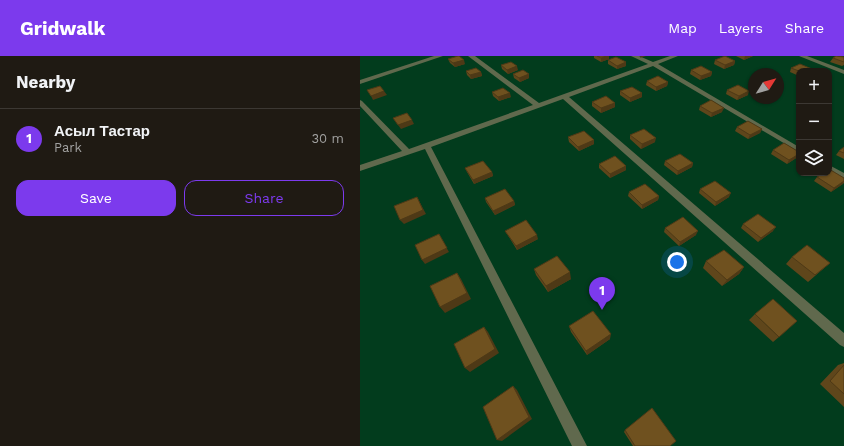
<!DOCTYPE html>
<html lang="en">
<head>
<meta charset="utf-8">
<style>
	body { margin:0; font-family:"Work Sans",sans-serif; background:#2c2721; color:#f1f3f6 }
	.controls { position:absolute; right:12px; top:12px; display:grid; overflow:hidden; border-radius:8px; box-shadow:0 1px 3px #0004 }
	.controls button { width:36px; height:36px; display:grid; place-items:center; padding:0; border:0; border-bottom:1px solid #3c3833; background:#1f1a13; color:#f1f3f6; font:20px sans-serif }
	.compass { position:absolute; left:388px; top:12px; width:36px; height:36px; border-radius:50%; background:#1f1a13; box-shadow:0 1px 3px #0004; rotate:53deg }
	.you { position:absolute; left:317px; top:206px; width:14px; height:14px; margin:-10px; border:3px solid #fff; border-radius:50%; background:#1a73e8; box-shadow:0 0 0 6px #1a73e833 }
	.badge { display:grid; place-items:center; width:26px; height:26px; border-radius:50%; background:#7c3aed; color:#fff; font-size:13px; font-weight:700 }
	.pin { position:absolute; translate:-50% -33px; filter:drop-shadow(0 1px 2px #0008) }
	.pin::after { content:''; position:absolute; top:21px; width:14px; height:12px; background:inherit; clip-path:polygon(0 0,100% 0,50% 100%) }
	.list { margin:0; padding:0; list-style:none }
	h2 { display:flex; justify-content:space-between; align-items:center; height:52px; margin:0; padding:0 16px; font-size:17px }
	h2 small { font-size:13px; font-weight:400; color:#a1a1a0 }
	.list li { display:grid; grid-template-columns:26px 1fr auto; gap:12px; align-items:center; box-sizing:border-box; height:60px; padding:0 16px; border-top:1px solid #3c3833 }
	.list b { display:block; font-size:15px; white-space:nowrap }
	.list p { margin:0; font-size:13px; white-space:nowrap; color:#a1a1a0 }
	.list em { font-size:13px; font-style:normal; color:#a1a1a0 }
	.actions { display:flex; gap:8px; padding:12px 16px }
	.actions a { flex:1; padding:9px 0; border:1px solid #7c3aed; border-radius:12px; text-align:center; font-size:14px; color:#7c3aed }
	.actions .main { background:#7c3aed; color:#fff }
	.icon { flex:none; width:22px; height:22px; fill:none; stroke:currentColor; stroke-width:2; stroke-linecap:round; stroke-linejoin:round }
	.map { position:relative; flex:none; width:484px; height:390px; overflow:hidden }
	header { display:flex; align-items:center; gap:24px; box-sizing:border-box; height:56px; padding:0 20px; background:#7c3aed; color:#fff }
	header strong { font-size:19px }
	nav { display:flex; gap:22px; margin-inline-start:auto; font-size:14px }
	main { display:flex }
	aside { flex:1; background:#1f1a13 }
	.map>svg:first-child { display:block }
	.green { fill:#023c1d; fill-rule:evenodd }
	.lines { fill:none; stroke-linecap:round; stroke-linejoin:round }
	.street { fill:#60694d; fill-rule:evenodd }
	.wall { fill:#5f461b }
	.shaded-wall { fill:#4e3916 }
	.building { fill:#6f511f; stroke:#4e3916 }
</style>
</head>
<body>
<header>
<strong>Gridwalk</strong>
<nav><a>Map</a><a>Layers</a><a>Share</a></nav>
</header>
<main>
<aside>
<h2>Nearby<small></small></h2>
<ul class="list">
<li><span class="badge">1</span><div><b>Асыл Тастар</b><p>Park</p></div><em>30 m</em></li>
</ul>
<div class="actions"><a class="main">Save</a><a>Share</a></div>
</aside>
<div class="map">
<svg width="484" height="390" viewBox="0 0 484 390">
	<rect width="100%" height="100%" fill="#292319"/>
	<path class="green" d="M0 0H484V390H0ZM439 15H469V117H439ZM394 18H418V42H394Z"/>
	<g class="lines">
		<path class="street" d="M74 0H83L0 28V24Z
			M108 0H115L179 47 288 8 271 0H279L293 6 310 0H318L298 8 439 91V96L293 10 209 41 484 277V291L480 289 203 43 71 91 227 390H212L65 93 0 115V109L42 95 0 50V44L2 45 49 93 173 49Z
			M439 0H447L484 14V18Z
			M469 109 484 117V124L469 116Z"/>
	</g>
	<path class="wall" d="M234 0H249V3L241 6 234 2Z
		M376 0H393L384 4Z
		M484 1V9L482 10 470 6 473 2Z
		M88 3 105 8 95 11 90 7Z
		M248 4 266 6V10L257 13 248 8Z
		M355 4 375 5 374 9 364 13 354 8Z
		M141 9 158 14 148 18 142 13Z
		M431 12 439 15V20L430 16Z
		M331 14 352 16 351 20 340 24 330 18Z
		M106 15 121 16 122 20 111 23 107 19Z
		M153 18H169V22L160 26 154 22Z
		M287 25 308 26 307 30 296 35 286 29Z
		M367 34 388 39 377 44 366 38Z
		M260 35 282 37V41L270 46 260 39Z
		M132 36 151 41 139 45 133 40Z
		M232 46 255 51 241 57 232 50Z
		M340 50 362 56 351 61 339 54Z
		M377 71 402 73 400 77 388 83 375 75Z
		M270 79 295 86 281 93 270 83Z
		M208 81 234 88 219 95 209 86Z
		M484 91V103L476 99 479 95Z
		M413 94 439 96V100L427 108 411 98Z
		M305 105 333 107 332 111 317 119 304 109Z
		M239 108 266 114 250 122 239 112Z
		M105 112 132 116 133 120 114 128 107 116Z
		M457 121 484 122V127L471 136 454 125Z
		M340 133 369 141 355 150 339 137Z
		M269 136 299 140 298 144 282 153 268 140Z
		M125 142 154 145 155 149 135 159 126 146Z
		M383 168 413 175 398 186 381 172Z
		M305 172 336 179 319 190 304 176Z
		M145 175 178 183 157 194 147 178Z
		M432 201 470 207 448 226 426 208Z
		M346 205 384 211 379 218 362 230 343 212Z
		M174 213 211 223 188 236 176 219Z
		M395 258 419 281 413 286 389 264Z
		M209 270 250 283 227 299 211 276Z
		M484 307V351L460 328 478 309Z
		M265 374 310 390H273L264 376Z"/>
	<path class="shaded-wall" d="M246 0H249V3L241 6V2Z
		M281 0H286L280 2Z
		M385 0H393L384 4Z
		M104 4 105 8 95 11 93 7Z
		M375 5 374 9 364 13 365 9Z
		M266 6V10L257 13V10Z
		M157 10 158 14 148 18 147 14Z
		M121 16 122 20 111 23 110 19Z
		M352 16 351 20 340 24 341 20Z
		M169 18V22L160 26 159 22Z
		M308 26 307 30 296 35V31Z
		M24 35 27 39 13 44 11 40Z
		M389 35 388 39 377 44 379 40Z
		M150 37 151 41 139 45 138 41Z
		M282 37V41L270 46V42Z
		M255 47V51L241 57V52Z
		M364 52 362 56 351 61 352 57Z
		M52 64 54 68 41 73 38 69Z
		M402 73 400 77 388 83 390 79Z
		M296 82 295 86 281 93 282 88Z
		M234 84V88L219 95 218 91Z
		M439 98 438 101 427 108 429 104Z
		M333 107 332 111 317 119 318 115Z
		M266 110V114L250 122V118Z
		M132 116 133 120 114 128 113 124Z
		M484 125 483 128 471 136 474 132Z
		M371 137 369 141 355 150 356 146Z
		M299 140 298 144 282 153V149Z
		M57 141 66 158 44 168 40 164Z
		M154 145 155 149 135 159 133 155Z
		M416 171 413 175 398 186 401 182Z
		M338 175 336 179 319 190 320 186Z
		M79 178 89 196 65 208 62 204Z
		M177 179 178 183 157 194 156 190Z
		M384 211 379 218 362 230 367 224Z
		M210 216 211 223 188 236 186 230Z
		M97 217 101 223 111 243 85 257 80 251Z
		M124 271 128 276 139 297 110 316 105 312Z
		M251 278 250 283 227 299 226 295Z
		M153 330 157 334 172 363 142 385 137 384Z"/>
	<path class="building" d="M98 0H99L104 4 93 7 88 3Z
		M237 0H246L241 2Z
		M365 0 375 5 365 9 355 4Z
		M476 0 484 1V6L473 2Z
		M256 1 266 6 257 10 248 4Z
		M151 6 157 10 147 14 141 9Z
		M440 8 452 13 448 15H439L431 12Z
		M341 10 352 16 341 20 331 14Z
		M116 12 121 16 110 19 106 15Z
		M163 14 169 18 159 22 153 18Z
		M298 20 308 26 296 31 287 25Z
		M378 29 389 35 379 40 367 34Z
		M20 30 24 35 11 40 7 34Z
		M272 31 282 37 270 42 260 35Z
		M143 32 150 37 138 41 132 36Z
		M246 40 255 47 241 52 232 46Z
		M351 44 364 52 352 57 340 50Z
		M47 57 52 64 38 69 33 62Z
		M388 65 402 73 390 79 377 71Z
		M284 73 296 82 282 88 270 79Z
		M224 75 234 84 218 91 208 81Z
		M424 87 439 96V98L429 104 413 94Z
		M484 91V97L479 95Z
		M320 98 333 107 318 115 305 105Z
		M255 100 266 110 250 118 239 108Z
		M123 105 132 116 113 124 105 112Z
		M469 113 484 122V125L474 132 457 121 463 117H469Z
		M355 125 371 137 356 146 340 133Z
		M285 128 299 140 282 149 269 136Z
		M145 133 154 145 133 155 125 142Z
		M57 141 63 154 40 164 34 150Z
		M398 158 416 171 401 182 383 168Z
		M323 161 338 175 320 186 305 172Z
		M166 164 177 179 156 190 145 175Z
		M79 178 87 192 62 204 55 189Z
		M447 189 470 207 455 219 432 201Z
		M364 194 384 211 367 224 346 205Z
		M197 200 210 216 186 230 174 213Z
		M97 217 107 237 80 251 70 230Z
		M413 243 437 265 419 281 395 258Z
		M233 255 251 278 226 295 209 270Z
		M124 271 135 293 105 312 94 288Z
		M484 309V338L470 325Z
		M153 330 169 361 137 384 123 351Z
		M292 352 316 385 310 390H275L265 374Z"/>
</svg>
<div class="controls">
<button>+</button>
<button>−</button>
<button><svg class="icon" aria-label="layers" viewBox="0 0 24 24"><path d="M12 4l9 5-9 5-9-5zM3 14l9 5 9-5"/></svg></button>
</div>
<svg class="compass" viewBox="-18 -18 36 36"><path d="M0-13l5 13h-10z" fill="#e53935"/><path d="M0 13l5-13h-10z" fill="#a1a1a0"/></svg>
<div class="you"></div>
<div class="pin badge" style="left:242px;top:254px">1</div>
</div>
</main>
</body>
</html>
